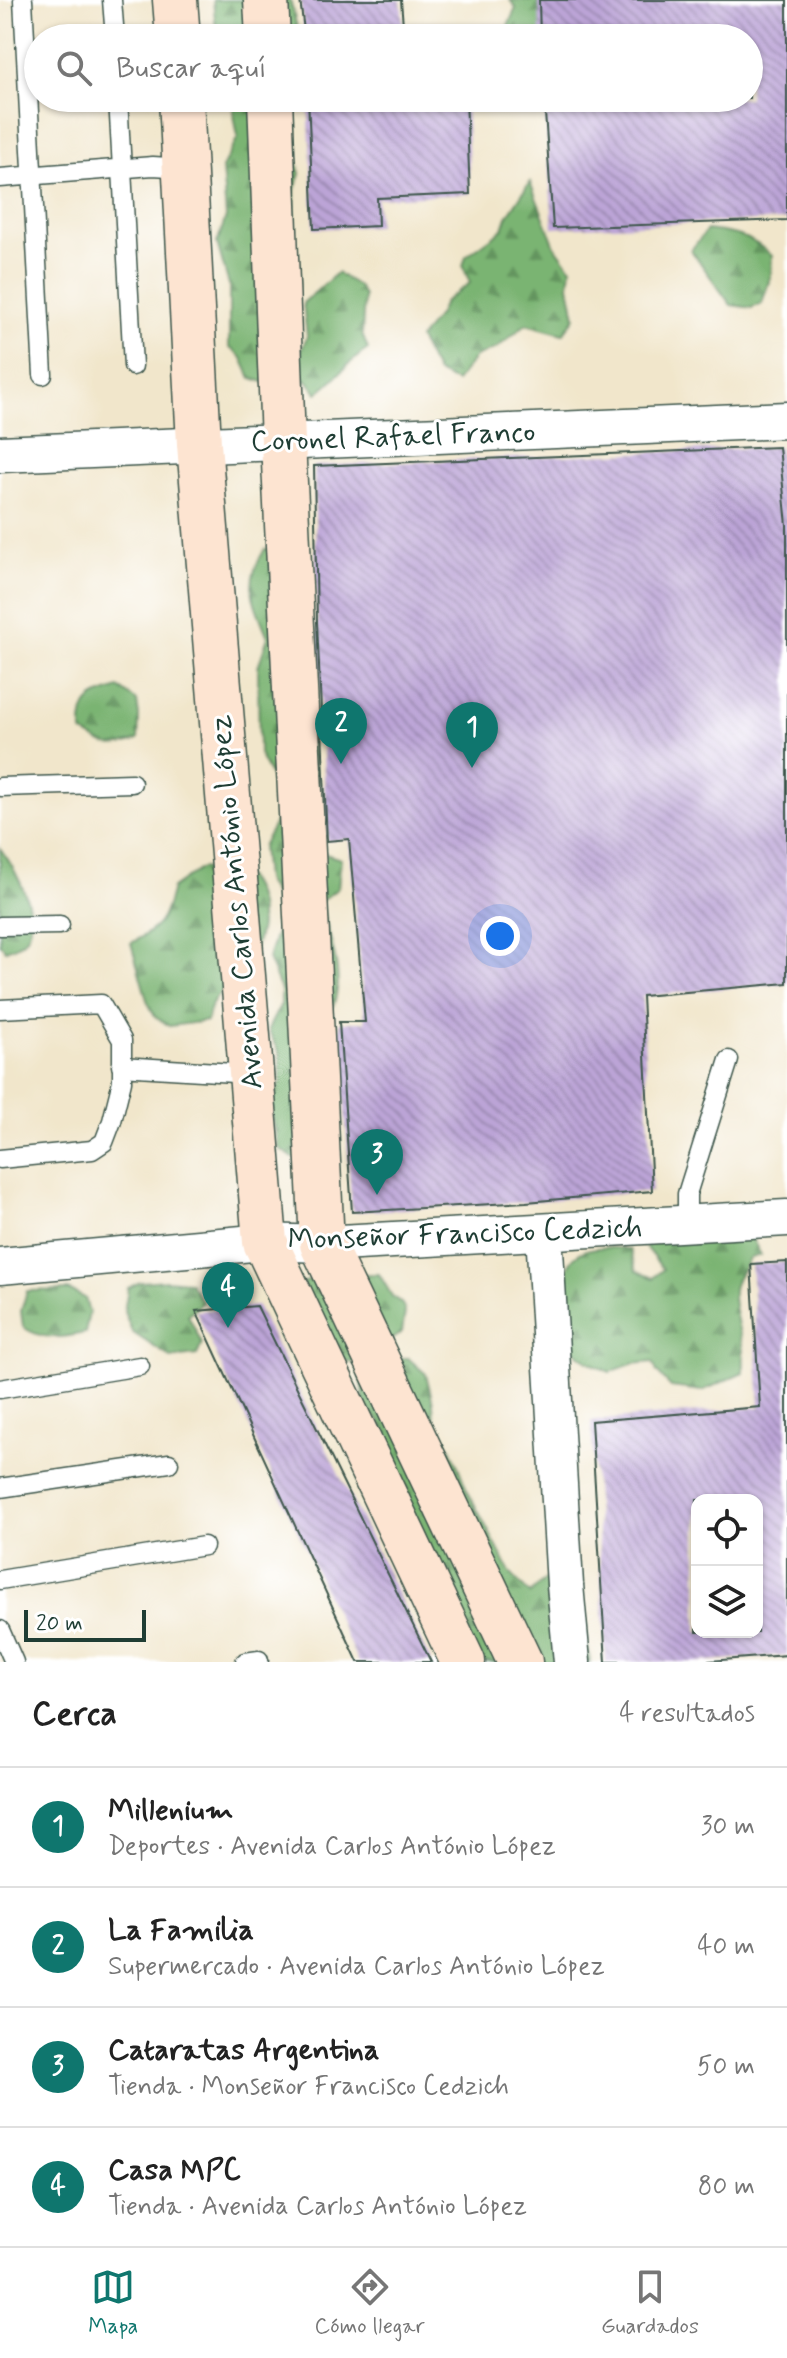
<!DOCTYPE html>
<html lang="es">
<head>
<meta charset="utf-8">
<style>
	body { margin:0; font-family:Mynerve,sans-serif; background:#f2f2f2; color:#222 }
	.controls { position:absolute; right:24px; bottom:24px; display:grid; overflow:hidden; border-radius:16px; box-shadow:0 2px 6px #0004 }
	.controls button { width:72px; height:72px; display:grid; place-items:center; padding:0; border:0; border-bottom:2px solid #e0e0e0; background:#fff; color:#222; font:40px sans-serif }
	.scale { position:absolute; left:24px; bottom:20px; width:122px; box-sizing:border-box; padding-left:8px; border:4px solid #1f3d34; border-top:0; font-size:22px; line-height:28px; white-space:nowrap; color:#1f3d34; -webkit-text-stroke:6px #fff; paint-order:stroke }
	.you { position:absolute; left:500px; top:936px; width:28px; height:28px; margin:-20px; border:6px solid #fff; border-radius:50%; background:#1a73e8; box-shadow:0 0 0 12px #1a73e833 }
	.badge { display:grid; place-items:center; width:52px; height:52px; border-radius:50%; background:#0f766e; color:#fff; font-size:26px; font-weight:700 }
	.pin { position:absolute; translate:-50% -66px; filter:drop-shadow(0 2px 4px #0008) }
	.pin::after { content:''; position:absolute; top:42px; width:28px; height:24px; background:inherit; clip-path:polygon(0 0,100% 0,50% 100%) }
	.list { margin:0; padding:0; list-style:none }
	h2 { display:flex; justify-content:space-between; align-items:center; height:104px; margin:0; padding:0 32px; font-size:34px }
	h2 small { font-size:26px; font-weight:400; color:#767676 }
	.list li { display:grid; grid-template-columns:52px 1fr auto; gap:24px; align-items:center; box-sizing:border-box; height:120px; padding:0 32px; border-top:2px solid #e0e0e0 }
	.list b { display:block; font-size:30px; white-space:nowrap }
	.list p { margin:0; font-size:26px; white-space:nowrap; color:#767676 }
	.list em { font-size:26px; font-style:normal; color:#767676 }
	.icon { flex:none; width:44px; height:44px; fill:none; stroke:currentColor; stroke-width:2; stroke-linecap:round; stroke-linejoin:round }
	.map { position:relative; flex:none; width:787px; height:1662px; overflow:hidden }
	.search { position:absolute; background:#fff; box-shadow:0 2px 6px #0004; left:24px; right:24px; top:24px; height:88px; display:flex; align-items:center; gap:20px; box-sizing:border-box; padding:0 28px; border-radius:44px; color:#767676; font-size:30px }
	.sheet { height:584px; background:#fff }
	nav { display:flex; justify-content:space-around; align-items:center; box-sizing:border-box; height:112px; border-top:2px solid #e0e0e0; background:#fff; font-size:22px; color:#767676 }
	nav a { display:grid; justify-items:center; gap:4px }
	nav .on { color:#0f766e }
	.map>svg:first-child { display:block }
	.forest { fill:url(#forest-firs); stroke:#4c7853; stroke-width:2 }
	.building { fill:url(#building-back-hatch); fill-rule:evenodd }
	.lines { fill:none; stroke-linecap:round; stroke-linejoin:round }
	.service-casing { stroke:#3e564b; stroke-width:21 }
	.minor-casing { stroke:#3e564b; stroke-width:39 }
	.secondary-casing { stroke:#3e564b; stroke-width:47 }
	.service { stroke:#fff; stroke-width:18 }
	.minor { stroke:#fff; stroke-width:36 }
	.secondary { stroke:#fde4d1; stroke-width:44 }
	.labels { text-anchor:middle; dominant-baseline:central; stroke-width:6; stroke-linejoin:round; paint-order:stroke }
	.street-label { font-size:30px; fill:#1f3d34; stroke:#fff }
</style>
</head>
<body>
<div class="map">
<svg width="787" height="1662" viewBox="0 0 787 1662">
	<defs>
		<pattern id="forest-firs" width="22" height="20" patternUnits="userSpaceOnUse" patternTransform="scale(2)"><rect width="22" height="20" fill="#7ab472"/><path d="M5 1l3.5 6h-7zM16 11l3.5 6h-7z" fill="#63945e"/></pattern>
		<pattern id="building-back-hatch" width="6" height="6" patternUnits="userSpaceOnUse" patternTransform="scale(2)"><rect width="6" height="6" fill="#bca4d7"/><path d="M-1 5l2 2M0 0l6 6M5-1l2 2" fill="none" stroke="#9887af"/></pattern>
	</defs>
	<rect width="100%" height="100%" fill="#fff"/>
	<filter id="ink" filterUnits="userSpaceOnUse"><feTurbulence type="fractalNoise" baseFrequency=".0125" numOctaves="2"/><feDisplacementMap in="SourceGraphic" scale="16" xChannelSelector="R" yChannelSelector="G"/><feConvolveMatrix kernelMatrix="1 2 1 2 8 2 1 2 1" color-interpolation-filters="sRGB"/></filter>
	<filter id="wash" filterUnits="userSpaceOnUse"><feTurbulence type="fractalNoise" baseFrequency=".006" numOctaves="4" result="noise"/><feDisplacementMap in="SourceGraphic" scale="32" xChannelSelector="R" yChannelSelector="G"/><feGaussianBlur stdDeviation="1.8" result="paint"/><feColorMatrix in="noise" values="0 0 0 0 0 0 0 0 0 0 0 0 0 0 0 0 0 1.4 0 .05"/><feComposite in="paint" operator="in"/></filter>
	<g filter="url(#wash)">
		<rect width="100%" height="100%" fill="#f1e6cb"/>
		<path class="forest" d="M213 0H290L297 27 295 38H217Z
			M510 0H544L551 38H513L507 28 516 8Z
			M231 98H290L288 106 296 124 295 150 300 174 295 189 293 253 299 261V282L290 326 296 344 302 349 307 336 303 303 337 273 358 286 364 296 362 334 368 349C346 363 337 379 317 393L306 379 304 382H264L251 378 242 358 229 347V285L217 243 226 217 222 168 238 137Z
			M530 182 555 246 571 268 569 285 575 317 563 334 526 324 497 348 475 357 456 382 437 373 419 339 439 314 444 302 470 283 463 266 466 256 503 229 507 217Z
			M707 230C736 234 750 235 772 256L771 275 762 303 752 308 731 305 691 250Z
			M265 549 299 553 319 852 341 859 338 888 320 902C329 940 349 978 329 1016L334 1161 295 1159 279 1148 268 1098 281 1083 280 1054 268 1029 281 1004V990L268 959 277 929 276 900 265 880 262 846 285 805 259 754 258 667 268 637C254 601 242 585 265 549Z
			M119 688 137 701 139 716 138 740C111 750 106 747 82 732 81 700 91 697 119 688Z
			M0 848C15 868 44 919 23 941 19 945 11 948 6 950L0 944Z
			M201 868C234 871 248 865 258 901 264 925 257 952 241 972 226 992 211 993 207 1021L170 1026 155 1017 147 1000 131 943C162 926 163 921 172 888Z
			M655 1213 749 1233 761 1255 750 1258C745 1266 737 1277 734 1285 728 1303 748 1346 743 1373L702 1391 671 1387 657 1372 653 1362 632 1364 610 1372C593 1365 575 1356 566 1338 562 1330 563 1317 563 1308 560 1255 578 1241 630 1250L636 1271 653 1278 663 1269 645 1247Z
			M379 1274 392 1296 402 1304 405 1312 402 1332 357 1364 323 1354 303 1283 320 1275Z
			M166 1280 189 1282 202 1302 188 1315 202 1344 197 1355 171 1358 132 1332 124 1312 128 1288 140 1282Z
			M68 1290 85 1298 89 1312 85 1333C61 1338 43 1341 23 1327L21 1311 27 1291Z
			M381 1358H408L426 1374 433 1403 434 1426 451 1448 467 1490 511 1574 530 1594 546 1579 565 1585 586 1633 590 1662H462L382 1483 385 1441 380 1422 365 1406 360 1378Z"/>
		<g id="blocks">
			<path class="building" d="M300 0H401L404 38H305Z
				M539 0H787V220L553 228 544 98H749V38H540Z
				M308 98H466L470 194 377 198 378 226 314 229Z
				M779 447 787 525V983L642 996 652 1191 526 1202 352 1212 339 1022H365L349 839 327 841 317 622 314 466Z
				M787 1262V1655L696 1662H606L591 1421 760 1407 751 1264ZM697 1500H757V1632H697Z
				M257 1306 431 1662H358L196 1311Z"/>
		</g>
	</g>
	<g filter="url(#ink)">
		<use href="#blocks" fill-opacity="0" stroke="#3e564b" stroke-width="2"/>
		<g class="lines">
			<defs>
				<path id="service" d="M23 0 43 375
					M112 0 115 38
					M118 98 133 366
					M0 178 153 166 185 168
					M0 787 132 783
					M0 926 60 925
					M0 1009 101 1004 122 1040V1081L112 1121 104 1142 92 1150 0 1159
					M121 1066 250 1074
					M687 1224V1194L729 1060
					M0 1389 140 1366
					M0 1488 169 1463
					M0 1580 204 1546
					M0 1630 14 1662
					M245 1662 259 1660"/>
				<path id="minor" d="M0 454 787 420
					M544 1233 565 1585 572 1662
					M0 1266 265 1242 322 1244 787 1218"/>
				<path id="secondary" d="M175 0 178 38
					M266 0 268 38
					M181 98 199 444 265 1242 463 1662
					M270 98 283 442 322 1244 520 1662"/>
			</defs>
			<use href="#service" class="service-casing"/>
			<use href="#minor" class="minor-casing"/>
			<use href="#secondary" class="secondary-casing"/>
			<use href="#service" class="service"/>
			<use href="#minor" class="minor"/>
			<use href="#secondary" class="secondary"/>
		</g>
	</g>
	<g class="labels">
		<g class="street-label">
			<text transform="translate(393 437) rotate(-2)">Coronel Rafael Franco</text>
			<text transform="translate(237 902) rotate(-95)">Avenida Carlos António López</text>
			<text transform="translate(465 1234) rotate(-2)">Monseñor Francisco Cedzich</text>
		</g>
	</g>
</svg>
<div class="controls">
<button><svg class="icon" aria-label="locate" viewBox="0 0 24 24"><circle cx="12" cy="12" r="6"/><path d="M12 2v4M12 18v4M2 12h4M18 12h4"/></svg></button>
<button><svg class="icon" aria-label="layers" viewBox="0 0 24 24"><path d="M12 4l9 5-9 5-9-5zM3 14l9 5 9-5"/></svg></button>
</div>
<div class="scale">20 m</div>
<div class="you"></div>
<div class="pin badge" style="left:472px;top:768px">1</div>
<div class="pin badge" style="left:341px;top:764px">2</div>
<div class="pin badge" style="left:377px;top:1195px">3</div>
<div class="pin badge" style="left:228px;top:1328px">4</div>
<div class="search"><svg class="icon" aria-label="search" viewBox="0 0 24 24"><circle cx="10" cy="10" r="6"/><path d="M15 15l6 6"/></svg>Buscar aquí</div>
</div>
<section class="sheet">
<h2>Cerca<small>4 resultados</small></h2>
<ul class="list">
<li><span class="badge">1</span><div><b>Millenium</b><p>Deportes · Avenida Carlos António López</p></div><em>30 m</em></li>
<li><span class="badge">2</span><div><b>La Familia</b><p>Supermercado · Avenida Carlos António López</p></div><em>40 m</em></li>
<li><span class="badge">3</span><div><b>Cataratas Argentina</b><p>Tienda · Monseñor Francisco Cedzich</p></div><em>50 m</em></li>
<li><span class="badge">4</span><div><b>Casa MPC</b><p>Tienda · Avenida Carlos António López</p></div><em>80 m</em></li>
</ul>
</section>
<nav>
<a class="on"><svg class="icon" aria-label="map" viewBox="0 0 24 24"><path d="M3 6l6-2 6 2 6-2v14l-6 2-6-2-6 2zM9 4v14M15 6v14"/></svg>Mapa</a>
<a><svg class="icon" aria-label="directions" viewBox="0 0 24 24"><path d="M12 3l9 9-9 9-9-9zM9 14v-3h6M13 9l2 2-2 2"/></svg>Cómo llegar</a>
<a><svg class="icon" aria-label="saved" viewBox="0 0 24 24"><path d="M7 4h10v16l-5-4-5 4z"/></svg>Guardados</a>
</nav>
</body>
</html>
